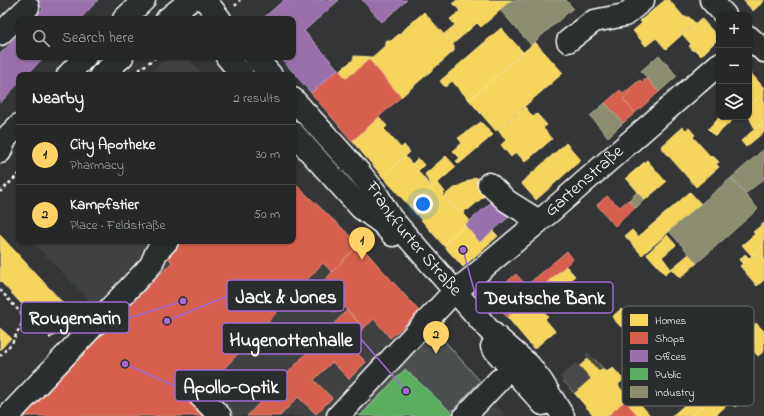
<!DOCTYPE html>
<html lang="en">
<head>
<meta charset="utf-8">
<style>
	body { margin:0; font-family:"Indie Flower",sans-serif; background:#2e3030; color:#f1f3f6 }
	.controls { position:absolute; right:12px; top:12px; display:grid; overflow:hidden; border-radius:8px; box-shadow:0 1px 3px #0004 }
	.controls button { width:36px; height:36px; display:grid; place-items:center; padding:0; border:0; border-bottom:1px solid #424445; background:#262828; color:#f1f3f6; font:20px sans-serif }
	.you { position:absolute; left:423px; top:204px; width:14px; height:14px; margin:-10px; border:3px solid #fff; border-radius:50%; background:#1a73e8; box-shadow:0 0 0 6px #1a73e833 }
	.badge { display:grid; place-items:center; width:26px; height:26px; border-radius:50%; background:#ffd166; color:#111; font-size:13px; font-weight:700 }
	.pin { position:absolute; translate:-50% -33px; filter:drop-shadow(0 1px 2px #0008) }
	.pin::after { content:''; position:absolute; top:21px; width:14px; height:12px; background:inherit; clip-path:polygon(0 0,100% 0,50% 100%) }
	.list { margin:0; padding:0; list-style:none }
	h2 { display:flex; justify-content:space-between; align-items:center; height:52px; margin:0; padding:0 16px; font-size:17px }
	h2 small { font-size:13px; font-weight:400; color:#a4a6a8 }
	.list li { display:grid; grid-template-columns:26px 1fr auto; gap:12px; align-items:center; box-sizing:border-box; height:60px; padding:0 16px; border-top:1px solid #424445 }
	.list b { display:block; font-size:15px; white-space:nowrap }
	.list p { margin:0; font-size:13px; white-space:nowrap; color:#a4a6a8 }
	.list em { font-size:13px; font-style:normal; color:#a4a6a8 }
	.icon { flex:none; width:22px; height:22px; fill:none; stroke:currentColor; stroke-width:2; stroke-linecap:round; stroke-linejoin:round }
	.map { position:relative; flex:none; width:764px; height:416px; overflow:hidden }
	.search { position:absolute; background:#262828; box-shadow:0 1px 3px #0004; left:16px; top:16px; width:280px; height:44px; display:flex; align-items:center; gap:10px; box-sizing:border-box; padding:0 14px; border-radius:8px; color:#a4a6a8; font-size:15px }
	.panel { position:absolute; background:#262828; box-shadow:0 1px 3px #0004; left:16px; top:72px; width:280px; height:172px; border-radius:8px }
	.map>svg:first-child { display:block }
	.built { fill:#404243 }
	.green { fill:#4c4f50; stroke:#a6a7a8 }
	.homes { fill:#f6d55c; stroke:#f9e28d }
	.shops { fill:#d6604d; stroke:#e29082 }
	.offices { fill:#9970ab; stroke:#b89bc4 }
	.public { fill:#5aae61; stroke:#8cc690 }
	.industry { fill:#8c8c6e; stroke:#aeae9a }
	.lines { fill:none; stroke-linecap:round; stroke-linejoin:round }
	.minor-tunnel { stroke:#47494a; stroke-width:22; stroke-dasharray:22 11; stroke-linecap:butt }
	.minor-casing { stroke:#fff; stroke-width:25 }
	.major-casing { stroke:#fff; stroke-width:25 }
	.path { stroke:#fff; stroke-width:2.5; stroke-dasharray:3 3; stroke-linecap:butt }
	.minor { stroke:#2a2d2e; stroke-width:22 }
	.major { stroke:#2a2d2e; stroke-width:22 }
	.labels { text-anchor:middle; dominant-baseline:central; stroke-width:4; stroke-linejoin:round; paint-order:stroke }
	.street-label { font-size:18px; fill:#fff; stroke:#2a2d2e }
	.key { fill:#2a2d2e; stroke:#6a6c6d; stroke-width:1 }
	.key-label { font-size:11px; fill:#fff }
	.leader { fill:none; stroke:#a36bd2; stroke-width:1.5 }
	.callout-dot { fill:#a36bd2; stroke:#2a2d2e; stroke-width:1.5 }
	.callout { fill:#2a2d2e; stroke:#a36bd2; stroke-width:1.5 }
	.callout-label { font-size:19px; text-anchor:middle; font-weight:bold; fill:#fff }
</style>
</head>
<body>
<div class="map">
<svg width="764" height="416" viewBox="0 0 764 416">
	<rect width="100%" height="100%" fill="#333536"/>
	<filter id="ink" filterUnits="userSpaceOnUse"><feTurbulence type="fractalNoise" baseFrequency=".025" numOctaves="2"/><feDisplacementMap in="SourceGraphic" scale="8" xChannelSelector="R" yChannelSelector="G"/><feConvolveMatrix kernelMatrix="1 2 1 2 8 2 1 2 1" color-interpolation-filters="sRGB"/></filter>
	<g filter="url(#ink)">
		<path class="built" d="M169 57H187L204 75H145Z
			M325 213 359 244 480 381 477 385 507 416H0V408L95 306 32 242 33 241H293Z"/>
		<path class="green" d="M434 329 480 381 451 412 405 369 360 416 356 412Z"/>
		<path class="homes" d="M457 0H512L481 27 477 23 453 44 444 34 455 25 450 19 460 11 453 3Z
			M665 0H669L684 17H689L695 23 666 49 656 38 646 46 633 31 642 23 640 21Z
			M743 0H764V1L753 11Z
			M424 12 454 46V51L401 97 369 60 386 45V41H391Z
			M701 18 719 38 701 56 695 50 693 51 689 46 691 44 683 35Z
			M501 28 523 52 469 100 452 81 445 87 440 81Z
			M535 42 563 73 496 131 469 100Z
			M354 56 372 57 346 79 339 71 353 60Z
			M749 71 764 88V93L749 106Z
			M764 93V121L755 129 749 117V106Z
			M525 107 533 117 537 114 547 125 543 128 552 139 525 162 516 152 511 157 501 145 506 140 498 130Z
			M379 117 387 126 384 129 401 148 404 145 410 152 383 177 352 141Z
			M719 117H736L715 136 708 129Z
			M764 121V132L746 147 741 141Z
			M481 122 493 135 459 164 456 161 460 158 453 151 462 143 458 138Z
			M683 127 686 130 689 128 695 135 693 137 711 157 713 156 719 162 716 164 719 167 696 187 661 147Z
			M566 143 581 160 536 200 521 183Z
			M405 156 412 164 418 158 424 165 418 171 432 188 410 207 383 177Z
			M446 156 456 167 432 188 425 174Z
			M647 160 666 182 645 200 626 178Z
			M476 177 489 192 468 210 467 209 463 213 460 209 457 211 444 196 451 190Z
			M438 183 445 192 442 195 457 211 460 209 470 221 443 245 410 207Z
			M690 192 701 204 642 255 625 236 632 230 638 237Z
			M764 223V245L752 256 742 245 755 234 753 232Z
			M465 225 480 242 493 231 498 236 463 267 443 245Z
			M0 235 75 316 53 337 0 281Z
			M667 235 676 245 662 257 671 269 665 274 647 254Z
			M764 245V261L756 252Z
			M756 252 764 261V280L757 286 740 266Z
			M689 254 697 263 680 278 671 269Z
			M745 254 749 258 743 264 739 260Z
			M566 266 575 276 537 309 528 299Z
			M528 299 537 309 540 307 548 316 545 319 555 331 534 349 507 317Z
			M621 309 631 319 621 327 612 317Z
			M756 323 764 331V351L758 356 741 336Z
			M0 328 11 338 0 350Z
			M735 356 746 368 691 416H672L689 401 686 398Z
			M589 358 592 361 594 359 606 372 613 368 622 378V381L618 385 628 398 608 416H594L563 380Z
			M670 361 680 372 641 405 650 415 638 416 625 401Z
			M739 374 754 390 735 407 730 402 715 416H691Z"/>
		<path class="shops" d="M369 60 401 97 352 141 311 93 338 69 346 79Z
			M647 78 659 92 635 113 623 99 631 91 629 89 640 80 642 82Z
			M629 89 631 91 623 99 635 113 623 123 605 103 620 90 623 94Z
			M293 182 359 244 332 272 323 263 202 392 206 416H24L172 262 163 253 175 241H293Z
			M607 196 620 207 628 200 635 208 615 226 597 205Z
			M359 244 420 312 390 338 374 319 364 328 342 305 334 312 326 304 333 297 320 285Z
			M567 251 573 259 528 299 518 288 524 283 526 286Z
			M516 274 524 283 518 288 528 299 507 317 489 297Z
			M347 310 364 328 348 344 366 362 349 379 332 362 314 380 332 398 316 414 298 397 280 416H247Z
			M625 401 638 416H608Z"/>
		<path class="offices" d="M35 0H98L80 19H34L43 9Z
			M284 0H339L304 31 338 69 311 93 280 57H293V19H262Z
			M362 0H407L382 22Z
			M19 34V57H44L27 75H19V83L0 103V54Z
			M495 199 510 216 480 242 465 225Z"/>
		<path class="public" d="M405 369 455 416H360Z"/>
		<path class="industry" d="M512 0H566L573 8 531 45 500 10Z
			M659 55 677 76 659 92 641 71Z
			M605 103 623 123 608 137 590 116Z
			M764 149V179L745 194 731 178Z
			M731 178 758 209 697 263 669 231Z
			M637 192 644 200 636 208 629 200Z"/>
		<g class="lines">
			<path class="minor-tunnel" d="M567 385 595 360"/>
			<defs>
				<g id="minor">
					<path d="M711 0 725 15"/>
					<path d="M0 34 28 7"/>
					<path d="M749 37 764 51"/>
					<path d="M568 41 594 21 625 15 643 0"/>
					<path d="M489 184 507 201 539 221"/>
					<path d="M199 395 220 416"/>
					<path d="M8 416 151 265 156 253 167 241"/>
					<path id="s1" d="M338 416 449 297 550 212 719 64"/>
					<path d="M465 416 499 380"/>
				</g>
				<g id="major">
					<path d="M205 0 220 19"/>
					<path d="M124 19 144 0"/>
					<path d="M167 19 191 0"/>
					<path d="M227 57 242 75"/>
					<path d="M255 57 271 75"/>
					<path d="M68 75 85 57"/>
					<path d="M101 75 122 57"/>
					<path id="s2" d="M293 99 359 172 376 193 390 217 489 330 529 365 542 382 563 416"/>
					<path d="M293 133 361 208 382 223 393 235"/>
					<path d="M0 152 6 138 19 125"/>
					<path d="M492 347 543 404"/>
				</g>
			</defs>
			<use href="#minor" class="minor-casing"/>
			<use href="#major" class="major-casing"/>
			<path class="path" d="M235 6 240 0
				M139 70 156 57
				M0 192 19 174
				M0 290 30 323 33 320 51 338
				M0 356 12 343 22 323 26 319"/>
			<use href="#minor" class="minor"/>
			<use href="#major" class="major"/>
		</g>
	</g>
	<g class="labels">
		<g class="street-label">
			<text stroke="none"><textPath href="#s1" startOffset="341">Gartenstraße</textPath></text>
			<text stroke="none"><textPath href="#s2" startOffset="185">Frankfurter Straße</textPath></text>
		</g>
	</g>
	<rect x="622" y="306" width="132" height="100" rx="6" class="key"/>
	<rect x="630" y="314" width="18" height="12" fill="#f6d55c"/>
	<rect x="630" y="332" width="18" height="12" fill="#d6604d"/>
	<rect x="630" y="350" width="18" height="12" fill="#9970ab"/>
	<rect x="630" y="368" width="18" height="12" fill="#5aae61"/>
	<rect x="630" y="386" width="18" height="12" fill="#8c8c6e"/>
	<g class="key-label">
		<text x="655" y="324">Homes</text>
		<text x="655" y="342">Shops</text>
		<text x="655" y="360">Offices</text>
		<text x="655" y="378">Public</text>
		<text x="655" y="396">Industry</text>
	</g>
	<path class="leader" d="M167 321L227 296M463 250L476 297M183 301L129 318M406 391L361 339M125 364L175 386"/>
	<g class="callout-dot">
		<circle cx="167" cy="321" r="4"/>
		<circle cx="463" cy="250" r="4"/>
		<circle cx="183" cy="301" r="4"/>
		<circle cx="406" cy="391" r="4"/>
		<circle cx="125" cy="364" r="4"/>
	</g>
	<g class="callout">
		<rect x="227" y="280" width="117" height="31" rx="4"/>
		<rect x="476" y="282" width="137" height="31" rx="4"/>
		<rect x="21" y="302" width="108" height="31" rx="4"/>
		<rect x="222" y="323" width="139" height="31" rx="4"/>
		<rect x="175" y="370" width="112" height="31" rx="4"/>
	</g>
	<g class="callout-label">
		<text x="286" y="303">Jack &amp; Jones</text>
		<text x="545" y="304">Deutsche Bank</text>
		<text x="75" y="324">Rougemarin</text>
		<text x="291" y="346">Hugenottenhalle</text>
		<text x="231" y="393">Apollo-Optik</text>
	</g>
</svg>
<div class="controls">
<button>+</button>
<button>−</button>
<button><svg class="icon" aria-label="layers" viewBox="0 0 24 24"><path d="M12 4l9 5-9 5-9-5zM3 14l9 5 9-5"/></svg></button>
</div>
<div class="you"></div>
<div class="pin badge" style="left:362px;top:260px">1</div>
<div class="pin badge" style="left:436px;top:354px">2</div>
<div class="search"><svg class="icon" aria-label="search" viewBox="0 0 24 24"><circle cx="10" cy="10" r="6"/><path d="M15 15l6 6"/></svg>Search here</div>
<section class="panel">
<h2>Nearby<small>2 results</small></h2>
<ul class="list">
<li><span class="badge">1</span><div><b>City Apotheke</b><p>Pharmacy</p></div><em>30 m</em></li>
<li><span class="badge">2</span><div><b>Kampfstier</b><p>Place · Feldstraße</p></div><em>50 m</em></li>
</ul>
</section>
</div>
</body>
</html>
